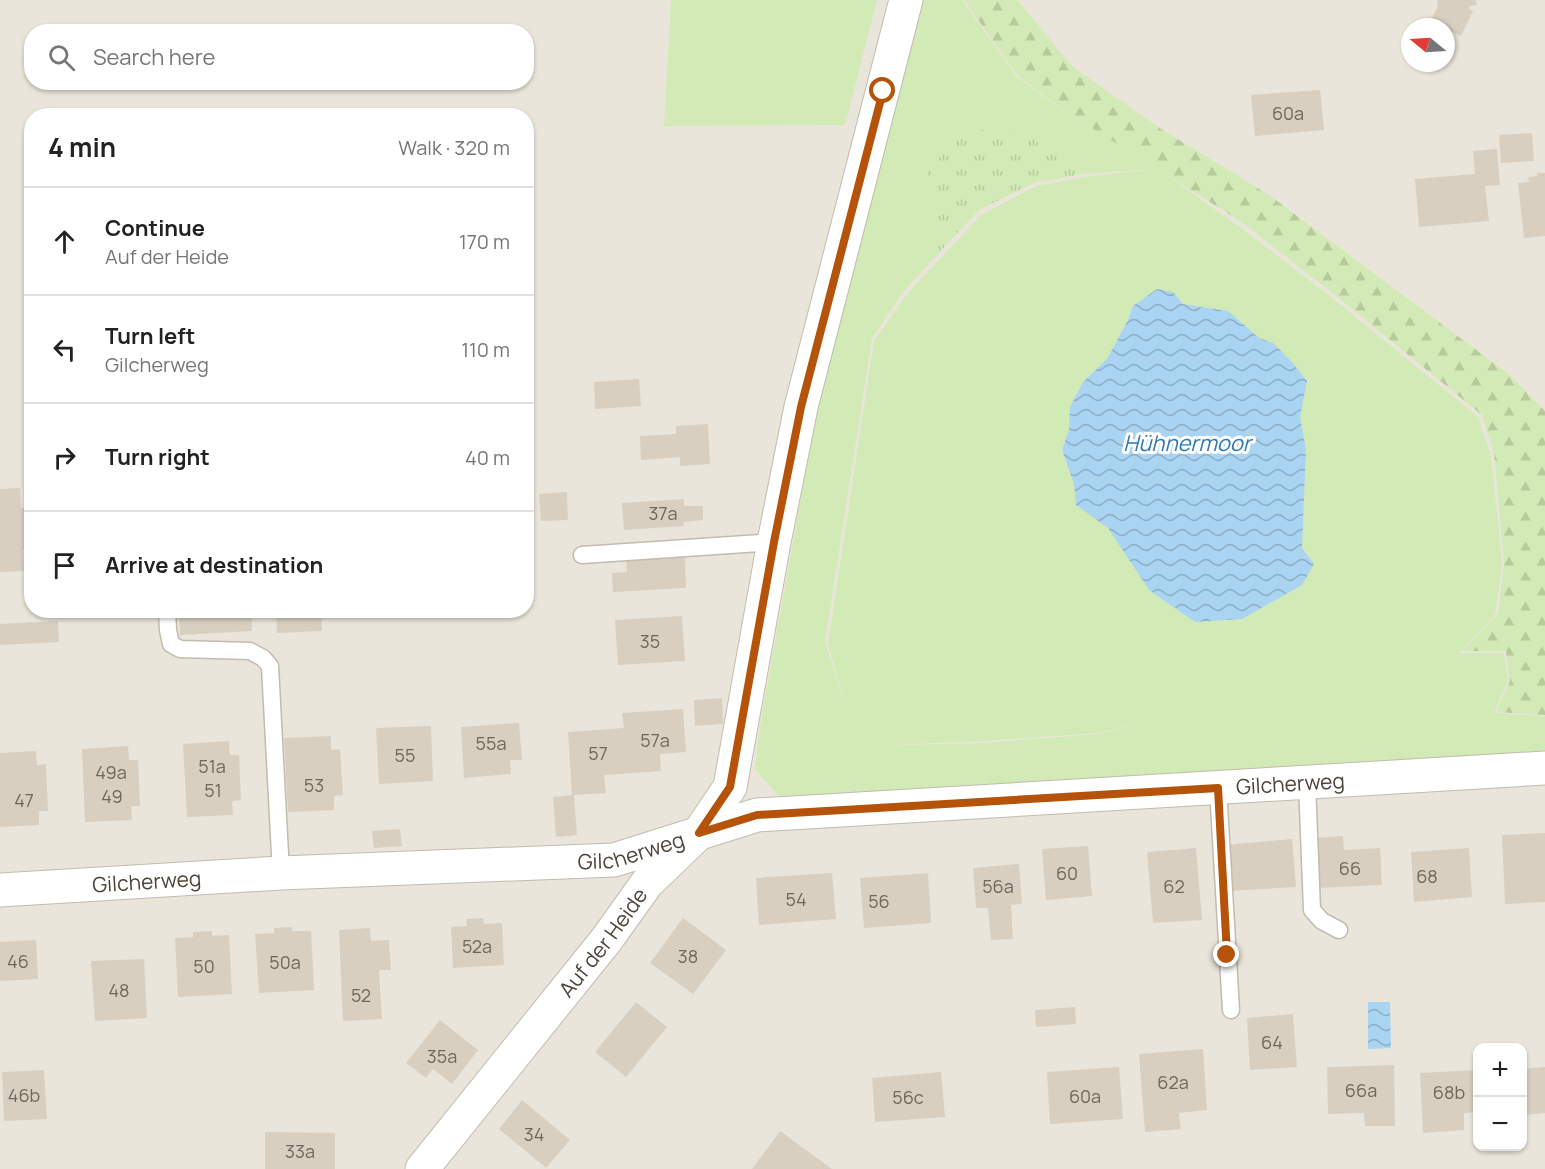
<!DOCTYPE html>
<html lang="en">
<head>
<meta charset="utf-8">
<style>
	body { margin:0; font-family:Manrope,sans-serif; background:#f2f2f2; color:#222 }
	.controls { position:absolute; right:18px; bottom:18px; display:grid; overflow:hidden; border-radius:12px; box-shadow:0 2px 4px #0004 }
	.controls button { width:54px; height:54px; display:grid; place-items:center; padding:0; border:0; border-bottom:2px solid #e0e0e0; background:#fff; color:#222; font:30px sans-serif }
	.compass { position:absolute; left:1401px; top:18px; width:54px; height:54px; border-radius:50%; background:#fff; box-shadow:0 2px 4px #0004; rotate:288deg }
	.stop { position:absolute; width:18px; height:18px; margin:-14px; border:4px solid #b45309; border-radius:50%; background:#fff }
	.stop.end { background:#b45309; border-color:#fff; box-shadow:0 2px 6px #0008 }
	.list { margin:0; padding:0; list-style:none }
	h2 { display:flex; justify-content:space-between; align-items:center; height:78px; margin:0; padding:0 24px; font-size:26px }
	h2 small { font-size:20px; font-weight:400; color:#767676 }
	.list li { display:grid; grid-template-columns:39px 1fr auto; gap:18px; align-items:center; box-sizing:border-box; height:108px; padding:0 24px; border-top:2px solid #e0e0e0 }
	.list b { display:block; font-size:22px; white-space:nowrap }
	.list p { margin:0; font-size:20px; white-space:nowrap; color:#767676 }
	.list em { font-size:20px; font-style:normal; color:#767676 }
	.icon { flex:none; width:33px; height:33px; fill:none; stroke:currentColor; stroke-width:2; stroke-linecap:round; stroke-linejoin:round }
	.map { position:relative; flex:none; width:1545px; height:1169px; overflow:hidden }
	.search { position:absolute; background:#fff; box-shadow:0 2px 4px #0004; left:24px; top:24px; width:510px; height:66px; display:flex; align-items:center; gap:15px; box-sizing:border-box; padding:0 21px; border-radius:24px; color:#767676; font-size:22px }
	.panel { position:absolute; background:#fff; box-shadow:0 2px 4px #0004; left:24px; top:108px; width:510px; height:510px; border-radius:24px }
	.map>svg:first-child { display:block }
	.residential { fill:#eae5da; fill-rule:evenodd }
	.green { fill:#d2eab5; fill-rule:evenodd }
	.forest { fill:url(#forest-firs) }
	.park { fill:url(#park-tufts) }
	.water { fill:url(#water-waves) }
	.building { fill:#d8cfc1 }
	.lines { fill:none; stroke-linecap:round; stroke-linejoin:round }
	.lane-casing { stroke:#c2bbae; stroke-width:19 }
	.street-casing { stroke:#c2bbae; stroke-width:35 }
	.lane { stroke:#fff; stroke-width:16 }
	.street { stroke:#fff; stroke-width:33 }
	.route { stroke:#b45309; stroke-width:8 }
	.labels { text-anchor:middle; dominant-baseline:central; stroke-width:6; stroke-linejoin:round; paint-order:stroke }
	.number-label { font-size:18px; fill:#6e675b }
	.street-label { font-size:21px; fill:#4b4439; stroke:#fff }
	.water-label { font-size:22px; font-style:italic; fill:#2e7ab2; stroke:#fff }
</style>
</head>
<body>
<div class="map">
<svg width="1545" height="1169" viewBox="0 0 1545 1169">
	<defs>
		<pattern id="forest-firs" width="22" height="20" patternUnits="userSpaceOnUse" patternTransform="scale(1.5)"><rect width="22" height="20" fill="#d2eab5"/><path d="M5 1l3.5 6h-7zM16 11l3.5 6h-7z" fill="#b6ca9c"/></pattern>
		<pattern id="park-tufts" width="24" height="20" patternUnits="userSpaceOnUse" patternTransform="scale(1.5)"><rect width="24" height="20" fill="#d2eab5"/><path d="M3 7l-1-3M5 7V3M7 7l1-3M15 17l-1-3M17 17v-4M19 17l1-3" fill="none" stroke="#b6ca9c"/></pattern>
		<pattern id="water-waves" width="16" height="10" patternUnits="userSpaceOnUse" patternTransform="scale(1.5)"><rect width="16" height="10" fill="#a9d4f2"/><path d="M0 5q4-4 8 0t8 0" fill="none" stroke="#8caec5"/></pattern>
	</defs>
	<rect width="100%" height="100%" fill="#f6f3ec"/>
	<path class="residential" d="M0 0H1545V1169H0ZM1410 27H1446V63H1410ZM32 32H526V82H32ZM32 116H526V610H32ZM1478 1048H1522V1146H1478Z"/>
	<path class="green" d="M671 0H877L845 125 664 126Z
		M916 0H962L1017 77 1062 110 1155 167 1237 225 1326 293 1478 417 1491 456 1502 563 1495 615 1458 653H1504L1508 681 1494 713 1545 716V759L782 800 755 769 760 726 812 437 847 278ZM1029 136 1083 174 1152 169 1085 177 1036 186 981 215 907 294 874 341 828 644 847 710 825 642 872 338 903 292 936 256 928 172ZM1173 292 1183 304 1228 311 1259 338 1273 343 1292 362 1307 381 1300 417 1306 449 1302 548 1242 619 1195 622 1149 590 1108 528 1076 505 1074 484 1062 450 1069 430 1070 407 1083 382 1107 359 1127 322 1133 306ZM1137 724 1098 734 984 743 866 746 984 741 1097 733Z"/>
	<path class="forest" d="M964 0H1017L1073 67 1158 127 1269 195 1511 376 1545 411V715L1496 712 1510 681 1506 651H1461L1498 614 1504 563 1494 454 1482 415 1330 291 1240 221 1063 110 1018 76Z"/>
	<path class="park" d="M989 128 1011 130 1029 136 1083 174 1034 183 979 210 936 256 928 172 954 137Z"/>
	<path class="water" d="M1157 289 1173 292 1183 304 1228 311 1259 338 1273 343 1292 362 1307 381 1300 417 1306 449 1302 548 1314 564 1302 585 1242 619 1195 622 1149 590 1108 528 1076 505 1074 484 1062 450 1069 430 1070 407 1083 382 1107 359 1127 322 1133 306Z
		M1368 1002H1390L1391 1048 1368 1049Z"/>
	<path class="building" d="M1437 0H1476L1477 5 1470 6 1469 9 1473 11 1461 36 1446 29V27H1441L1430 22 1438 6Z
		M1320 90 1324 130 1255 136 1251 95Z
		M1532 133 1534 161 1501 163 1499 135Z
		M1497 149 1500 185 1485 186 1489 221 1419 227 1415 179 1475 174 1473 151Z
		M1537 173H1545V236L1524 238 1518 183 1529 182 1528 177 1537 176Z
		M639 379 641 406 595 409 594 382Z
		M708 424 710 464 680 466V457L641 460 640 436 676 434V426Z
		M20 488 21 508H25L27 550H23L24 571 0 572V489Z
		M567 492 568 520 541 521 539 494Z
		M684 499V506H703V520L683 522 684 526 624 530 622 503Z
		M685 555 686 588 613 592 612 573 627 572 626 558Z
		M276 610H321L322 631 277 633Z
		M251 611 252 631 180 635 179 615Z
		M682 616 685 661 618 665 615 620Z
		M58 621 59 642 0 645V624Z
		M722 698 723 724 695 726 694 700Z
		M683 709 686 752 660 754 661 771 604 775 606 793 574 795 577 835 556 837 553 797 572 795 568 732 624 728 622 713Z
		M519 723 522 760H510L511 774 464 778 461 727Z
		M431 726 433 781 379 784 376 728Z
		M331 736V750L340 749 343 795 334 796V810L288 812 284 738Z
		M229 741 230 755H239L241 800 232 801 233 815 187 817 183 744Z
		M128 746 129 760H138L140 806H131L132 820 85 822 82 749Z
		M36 751 37 765 46 764 48 811H39V825L0 827V753Z
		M400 829 402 846 374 848 372 831Z
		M1545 833V902L1505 904 1502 835Z
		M1343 836 1344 850 1380 848 1382 885 1319 888 1316 838Z
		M1292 839 1296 887 1227 891 1224 845Z
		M1088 846 1092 896 1046 900 1042 849Z
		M1196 848 1202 920 1153 923 1147 852Z
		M1469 848 1472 897 1414 902 1411 852Z
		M1019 864 1022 904 1011 905 1013 939 991 940 988 908H976L973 868Z
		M832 873 836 919 759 925 756 878Z
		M928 873 931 923 864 928 860 878Z
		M483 918 484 924 502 923 504 965 453 968 451 927 467 926 466 919Z
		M683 918 726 950 693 994 650 963Z
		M292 927V931H311L314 990 259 993 255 934 274 933V928Z
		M370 928 371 941 389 940 391 970H379L382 1019 343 1021 339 930Z
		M212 931V936L229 935 232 994 178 997 175 938 193 937V932Z
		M36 940 38 979 0 981V942Z
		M144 959 147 1018 95 1021 91 961Z
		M636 1002 667 1027 626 1077 595 1052Z
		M1075 1007 1076 1024 1036 1027 1035 1010Z
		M1293 1014 1297 1067 1250 1070 1247 1018Z
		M440 1020 478 1050 452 1084 433 1069 426 1078 406 1063Z
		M1203 1049 1207 1110 1179 1113 1181 1129 1145 1132 1139 1054Z
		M1394 1065 1395 1126H1365L1364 1113 1328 1114 1327 1067Z
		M1119 1067 1123 1119 1050 1124 1047 1072Z
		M1545 1067V1113L1525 1115 1522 1069Z
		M44 1070 47 1119 4 1121 2 1072Z
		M1478 1070V1112L1464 1113V1130L1423 1133 1420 1073Z
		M941 1072 945 1117 875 1122 872 1078Z
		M522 1100 570 1140 546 1168 499 1129Z
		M780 1131 832 1169H752Z
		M265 1132 335 1133V1169H265Z"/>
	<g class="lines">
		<defs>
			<path id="lane" d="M582 555 774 542
				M167 610 168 630 171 644 180 649 250 651 263 658 270 666 281 873
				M1307 782 1312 910 1322 921 1339 930
				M1218 788 1231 1010"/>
			<g id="street">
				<path id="s1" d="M0 890 281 873 614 860 757 815 1545 768"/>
				<path id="s2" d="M422 1169 607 939 647 883 699 833 730 787 774 542 801 407 906 0"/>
			</g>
		</defs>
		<use href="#lane" class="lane-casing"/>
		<use href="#street" class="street-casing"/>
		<use href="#lane" class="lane"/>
		<use href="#street" class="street"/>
	</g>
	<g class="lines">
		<path class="route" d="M883 91 801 407 774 542 730 787 699 833 757 815 1218 788 1227 955"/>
	</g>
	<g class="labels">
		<g class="number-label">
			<text x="1288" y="113">60a</text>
			<text x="663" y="513">37a</text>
			<text x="650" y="641">35</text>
			<text x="655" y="740">57a</text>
			<text x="491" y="743">55a</text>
			<text x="598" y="753">57</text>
			<text x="405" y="755">55</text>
			<text x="212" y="766">51a</text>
			<text x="111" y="772">49a</text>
			<text x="314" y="785">53</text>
			<text x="213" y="790">51</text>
			<text x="112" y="796">49</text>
			<text x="24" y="800">47</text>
			<text x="1350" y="868">66</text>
			<text x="1067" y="873">60</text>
			<text x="1427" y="876">68</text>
			<text x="998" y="886">56a</text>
			<text x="1174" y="886">62</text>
			<text x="796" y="899">54</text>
			<text x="879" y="901">56</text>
			<text x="477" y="946">52a</text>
			<text x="688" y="956">38</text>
			<text x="18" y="961">46</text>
			<text x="285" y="962">50a</text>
			<text x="204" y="966">50</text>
			<text x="119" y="990">48</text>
			<text x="361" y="995">52</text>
			<text x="1272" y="1042">64</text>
			<text x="442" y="1056">35a</text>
			<text x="1173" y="1082">62a</text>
			<text x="1361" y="1090">66a</text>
			<text x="1449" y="1092">68b</text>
			<text x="24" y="1095">46b</text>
			<text x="1085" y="1096">60a</text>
			<text x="908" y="1097">56c</text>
			<text x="534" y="1134">34</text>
			<text x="300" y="1151">33a</text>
		</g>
		<g class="street-label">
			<text stroke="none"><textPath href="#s1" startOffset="1299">Gilcherweg</textPath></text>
			<text stroke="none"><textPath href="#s1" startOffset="633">Gilcherweg</textPath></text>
			<text stroke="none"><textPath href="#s1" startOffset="147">Gilcherweg</textPath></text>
			<text stroke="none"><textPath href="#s2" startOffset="290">Auf der Heide</textPath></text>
		</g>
		<g class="water-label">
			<text x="1187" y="443">Hühnermoor</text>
		</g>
	</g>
</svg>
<div class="controls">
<button>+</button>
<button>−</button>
</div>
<svg class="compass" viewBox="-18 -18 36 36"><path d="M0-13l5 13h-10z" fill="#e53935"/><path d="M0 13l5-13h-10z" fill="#767676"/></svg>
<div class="stop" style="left:883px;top:91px"></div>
<div class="stop end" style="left:1227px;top:955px"></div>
<div class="search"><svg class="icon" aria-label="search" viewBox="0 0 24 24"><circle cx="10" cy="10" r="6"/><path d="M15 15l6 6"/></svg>Search here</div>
<section class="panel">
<h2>4 min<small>Walk · 320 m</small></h2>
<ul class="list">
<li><svg class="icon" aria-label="ahead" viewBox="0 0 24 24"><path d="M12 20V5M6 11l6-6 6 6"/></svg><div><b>Continue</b><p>Auf der Heide</p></div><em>170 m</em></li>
<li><svg class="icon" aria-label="left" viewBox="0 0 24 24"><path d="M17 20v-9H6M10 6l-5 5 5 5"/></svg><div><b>Turn left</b><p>Gilcherweg</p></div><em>110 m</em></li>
<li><svg class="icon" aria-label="right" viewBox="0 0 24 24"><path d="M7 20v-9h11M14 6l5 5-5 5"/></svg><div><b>Turn right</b></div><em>40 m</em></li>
<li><svg class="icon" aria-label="arrive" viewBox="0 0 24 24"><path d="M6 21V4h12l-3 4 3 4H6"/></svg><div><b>Arrive at destination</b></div></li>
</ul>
</section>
</div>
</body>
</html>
